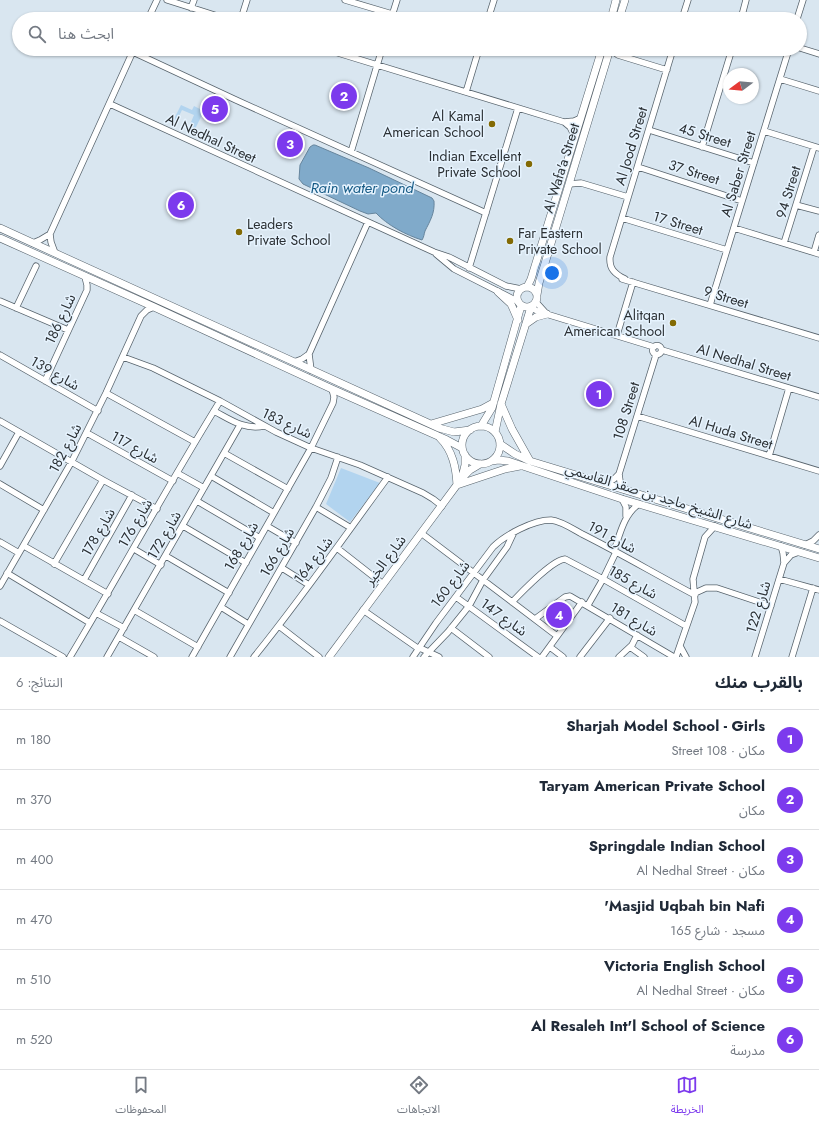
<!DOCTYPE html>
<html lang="ar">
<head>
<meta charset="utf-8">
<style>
	body { margin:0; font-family:Jost,"Noto Sans Arabic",sans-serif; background:#f6f6f7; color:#1f2937; direction:rtl }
	.compass { position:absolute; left:723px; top:68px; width:36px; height:36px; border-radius:50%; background:#fff; box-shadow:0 1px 3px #0004; rotate:254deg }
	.you { position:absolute; left:552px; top:273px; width:14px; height:14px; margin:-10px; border:3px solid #fff; border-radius:50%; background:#1a73e8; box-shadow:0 0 0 6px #1a73e833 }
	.badge { display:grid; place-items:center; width:26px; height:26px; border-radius:50%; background:#7c3aed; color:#fff; font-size:13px; font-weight:700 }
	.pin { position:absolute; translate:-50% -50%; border:2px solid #fff; box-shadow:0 1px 4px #0006 }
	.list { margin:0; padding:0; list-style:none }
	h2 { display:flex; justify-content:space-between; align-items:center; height:52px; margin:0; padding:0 16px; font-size:17px }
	h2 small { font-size:13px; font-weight:400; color:#747a83 }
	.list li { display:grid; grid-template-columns:26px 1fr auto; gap:12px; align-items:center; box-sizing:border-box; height:60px; padding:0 16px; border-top:1px solid #e0e1e3 }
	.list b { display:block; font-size:15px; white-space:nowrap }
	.list p { margin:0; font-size:13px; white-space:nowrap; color:#747a83 }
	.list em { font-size:13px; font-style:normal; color:#747a83 }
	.icon { flex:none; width:22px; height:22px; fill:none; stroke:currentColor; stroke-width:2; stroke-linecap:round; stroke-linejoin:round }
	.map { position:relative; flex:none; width:819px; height:657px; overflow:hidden; direction:ltr }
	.search { position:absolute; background:#fff; box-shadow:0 1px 3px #0004; left:12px; right:12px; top:12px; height:44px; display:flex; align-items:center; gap:10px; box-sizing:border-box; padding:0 14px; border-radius:22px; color:#747a83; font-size:15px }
	.sheet { height:412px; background:#fff }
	nav { display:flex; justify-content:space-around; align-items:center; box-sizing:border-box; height:56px; border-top:1px solid #e0e1e3; background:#fff; font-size:11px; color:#747a83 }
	nav a { display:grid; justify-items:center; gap:2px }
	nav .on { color:#7c3aed }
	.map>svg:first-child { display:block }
	.green { fill:#b2d4ef }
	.water { fill:#80aaca; stroke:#66859d }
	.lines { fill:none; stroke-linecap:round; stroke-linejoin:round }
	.minor-casing { stroke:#58646d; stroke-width:7 }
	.tertiary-casing { stroke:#58646d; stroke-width:8 }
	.minor { stroke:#fff; stroke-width:5.5 }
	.tertiary { stroke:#fff; stroke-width:7 }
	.poi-dot { fill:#836a04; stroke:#e6f3fe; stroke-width:1.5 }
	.labels { text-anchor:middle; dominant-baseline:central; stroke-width:3; stroke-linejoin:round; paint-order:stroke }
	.poi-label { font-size:14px; fill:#2b3034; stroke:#e6f3fe; text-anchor:end }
	.street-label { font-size:14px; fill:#2b3034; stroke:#e6f3fe }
	.water-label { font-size:15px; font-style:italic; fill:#175b86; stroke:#e6f3fe }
</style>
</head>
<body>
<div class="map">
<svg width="819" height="657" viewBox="0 0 819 657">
	<rect width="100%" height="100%" fill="#d9e6f0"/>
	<path class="green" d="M181 105 192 110 194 106 204 111 194 131 188 129 194 115 182 110 176 122 173 121Z
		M341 468 380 483 350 522 326 504Z"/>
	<path class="water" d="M313 145H315L369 168 432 198 434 201C435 213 430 221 425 231 424 234 424 237 422 240 406 235 387 225 376 213L368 214 360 211 303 184 299 179 300 165 310 147Z"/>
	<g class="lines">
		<defs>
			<path id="minor" d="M167 0 227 19
				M345 0 392 14
				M191 8 194 0
				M148 19 157 0
				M241 19 247 0
				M391 19 397 0
				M488 19 494 0
				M682 19 688 0
				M741 19 746 0
				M797 19 803 0
				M800 48 819 54
				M325 49 564 122 574 121 581 118
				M612 49 614 52 618 55 667 70
				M133 52 236 100 486 213
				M780 79 819 91
				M466 92 479 49
				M110 104 368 222 434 252 449 257 506 286 521 289
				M564 122 570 127 575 137
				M649 130 754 163
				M764 131 819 148
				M702 147 732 49
				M351 152 382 49
				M638 167 742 201
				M569 184 581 183 628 197
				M796 205 819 211
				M622 218 727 250
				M734 228 819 254
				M50 234 51 242 55 253
				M33 243 40 240 50 234 134 49
				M784 243 814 147
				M814 252 819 235
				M436 254 454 269 517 301
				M469 268 518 108
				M622 279 819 338
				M625 279C615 274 609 269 610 257L673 49
				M0 301 68 330
				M536 302 545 312
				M710 305 789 49
				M532 306 535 310 543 313 654 347
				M16 308 36 266
				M617 335 633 282
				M652.5 350a4.5 4.5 0 1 1 9 0a4.5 4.5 0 1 1-9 0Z
				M662 350 819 397
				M0 355 98 411
				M123 357 153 368 220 401 276 432 311 448 360 465 423 493 433 499 442 506
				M294 362 302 359 309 354
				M311 370 309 354 368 222
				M45 381 87 290V285L85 277
				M106 393 195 442
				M214 411C231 420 244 430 264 426
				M637 416 819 471
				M0 421 103 480 157 509
				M87 433 173 481
				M224 453 288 489
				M769 456 789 388
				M0 466 19 432
				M177 473 204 488
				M619 474 620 481 625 490
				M211 476 274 513
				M0 484 44 510
				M605 484 614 479 619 474 656 355
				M622 499 626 507V516
				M197 501 260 538
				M316 507 351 528
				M183 526 246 563
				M267 526 296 543
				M421 533 557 636
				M0 542 19 553
				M805 545 813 541 819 535
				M24 546 108 594
				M781 546 783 553 784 563
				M337 548 383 584
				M134 549 161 565
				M614 551C620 534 624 514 639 504
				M166 556 229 593
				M54 564 103 480
				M282 568 309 585
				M7 573 90 623
				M779 579 819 590
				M84 580 132 495
				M0 586 72 461 106 393 141 316 147 310 154 307
				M695 593 706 588H717L771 606
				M456 597 538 657
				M512 602C522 592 552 560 565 559L603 579 686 626
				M588 605 603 579 616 552
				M221 607 248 624
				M134 610 198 647
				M363 610 419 649
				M96 613 124 628
				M535 619 565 597 570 596 674 657
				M0 621 63 657
				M279 626 319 657
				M451 628 489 657
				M119 637 154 657
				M680 646 686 657
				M550 647 563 657
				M630 647 644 657
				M420 648 439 657
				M70 657C121 572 168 485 220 401
				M107 657 240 425
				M192 657 311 448 333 403 334 397 332 389
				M230 657 316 507 331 478 338 457
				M254 657C301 599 344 537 388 477
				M413 657 436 623 493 547C505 535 533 520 551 520 561 521 573 529 582 534 620 553 657 575 695 595
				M424 657 448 632 469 606 483 580 507 547 514 532
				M542 657 582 602
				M580 657 610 618
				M619 657 632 645 637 635
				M676 657 695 602 693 579 705 537 715 526
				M755 657 784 563 791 555 799 552
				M792 657 813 588"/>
			<path id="tertiary" d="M611 19 616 0
				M619 19 625 0
				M0 228 439 428 454 432 470 430
				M0 238 154 307 332 389 447 440 462 448
				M517 297a10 10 0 1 1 20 0a10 10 0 1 1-20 0Z
				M527 287 531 279 602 49
				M498 292 511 304 518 320
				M537 295 539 283 610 49
				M526 324 536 317 547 314
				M501 404 512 429 530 461
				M431 424 482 409 493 403
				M462 445a19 19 0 1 1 38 0a19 19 0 1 1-38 0Z
				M481 426 492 408 521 306
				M495 432 501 404 531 307
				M440 438C453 451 456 468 457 485L505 469 520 466
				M500 444 515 454 530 461 819 549
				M492 461 498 460 508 461 622 499 819 558
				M462 477 465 465V455
				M329 657 462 478 470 470 480 464"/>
		</defs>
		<use href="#minor" class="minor-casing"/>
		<use href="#tertiary" class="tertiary-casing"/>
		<use href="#minor" class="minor"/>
		<use href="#tertiary" class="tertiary"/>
	</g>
	<g class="poi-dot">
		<circle cx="492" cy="124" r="4"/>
		<circle cx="529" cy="164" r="4"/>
		<circle cx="239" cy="232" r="4"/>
		<circle cx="510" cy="241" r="4"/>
		<circle cx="673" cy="323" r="4"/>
	</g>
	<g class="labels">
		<g class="poi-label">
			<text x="484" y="116">Al Kamal<tspan x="484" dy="16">American School</tspan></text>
			<text x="521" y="156">Indian Excellent<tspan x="521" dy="16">Private School</tspan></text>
			<text x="247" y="224" text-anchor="start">Leaders<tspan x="247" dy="16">Private School</tspan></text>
			<text x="518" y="233" text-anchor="start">Far Eastern<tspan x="518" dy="16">Private School</tspan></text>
			<text x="665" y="315">Alitqan<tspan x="665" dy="16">American School</tspan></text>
		</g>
		<g class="street-label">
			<text transform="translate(705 135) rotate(17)">45 Street</text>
			<text transform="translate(211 138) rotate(25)">Al Nedhal Street</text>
			<text transform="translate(631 146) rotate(-73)">Al Jood Street</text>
			<text transform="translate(561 168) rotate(-73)">Al Wafa'a Street</text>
			<text transform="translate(694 172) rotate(18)">37 Street</text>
			<text transform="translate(738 174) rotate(-73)">Al Saber Street</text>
			<text transform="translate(788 192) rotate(-73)">94 Street</text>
			<text transform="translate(678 223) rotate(17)">17 Street</text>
			<text transform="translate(726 297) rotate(17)">9 Street</text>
			<text transform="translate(60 319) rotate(-65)">شارع 186</text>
			<text transform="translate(744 362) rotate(17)">Al Nedhal Street</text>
			<text transform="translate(55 373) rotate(30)">شارع 139</text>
			<text transform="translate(626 411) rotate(-73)">108 Street</text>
			<text transform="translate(287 423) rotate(25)">شارع 183</text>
			<text transform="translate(731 432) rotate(17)">Al Huda Street</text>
			<text transform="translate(135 447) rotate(29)">شارع 117</text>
			<text transform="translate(65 448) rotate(-62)">شارع 182</text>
			<text transform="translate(659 496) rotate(17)">شارع الشيخ ماجد بن صقر القاسمي</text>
			<text transform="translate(135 523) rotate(-60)">شارع 176</text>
			<text transform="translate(98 532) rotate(-60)">شارع 178</text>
			<text transform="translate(164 535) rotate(-60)">شارع 172</text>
			<text transform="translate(612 537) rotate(28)">شارع 191</text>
			<text transform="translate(241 546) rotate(-60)">شارع 168</text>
			<text transform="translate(277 552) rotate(-60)">شارع 166</text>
			<text transform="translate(313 560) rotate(-53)">شارع 164</text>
			<text transform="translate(385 560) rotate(-53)">شارع الخير</text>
			<text transform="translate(633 582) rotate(29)">شارع 185</text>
			<text transform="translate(450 584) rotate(-53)">شارع 160</text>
			<text transform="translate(758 607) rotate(-73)">شارع 122</text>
			<text transform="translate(504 617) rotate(36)">شارع 147</text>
			<text transform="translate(634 619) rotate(31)">شارع 181</text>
		</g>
		<g class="water-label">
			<text x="362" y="188">Rain water pond</text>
		</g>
	</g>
</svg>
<svg class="compass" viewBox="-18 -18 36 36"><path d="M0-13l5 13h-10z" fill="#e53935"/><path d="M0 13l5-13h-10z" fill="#747a83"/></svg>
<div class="you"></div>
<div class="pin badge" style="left:599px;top:394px">1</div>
<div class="pin badge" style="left:344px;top:96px">2</div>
<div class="pin badge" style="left:290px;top:144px">3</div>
<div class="pin badge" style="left:559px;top:615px">4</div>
<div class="pin badge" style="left:215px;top:109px">5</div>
<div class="pin badge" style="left:181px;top:205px">6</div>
<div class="search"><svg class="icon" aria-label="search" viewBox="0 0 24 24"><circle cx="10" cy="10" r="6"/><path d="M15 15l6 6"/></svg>ابحث هنا</div>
</div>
<section class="sheet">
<h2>بالقرب منك<small>النتائج: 6</small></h2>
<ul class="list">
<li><span class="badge">1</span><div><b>Sharjah Model School - Girls</b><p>مكان · 108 Street</p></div><em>180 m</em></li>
<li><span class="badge">2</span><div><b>Taryam American Private School</b><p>مكان</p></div><em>370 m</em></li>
<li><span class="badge">3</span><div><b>Springdale Indian School</b><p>مكان · Al Nedhal Street</p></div><em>400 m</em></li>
<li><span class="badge">4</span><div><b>Masjid Uqbah bin Nafi'</b><p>مسجد · شارع 165</p></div><em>470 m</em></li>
<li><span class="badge">5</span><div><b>Victoria English School</b><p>مكان · Al Nedhal Street</p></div><em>510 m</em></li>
<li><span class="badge">6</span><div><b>Al Resaleh Int'l School of Science</b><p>مدرسة</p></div><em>520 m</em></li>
</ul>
</section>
<nav>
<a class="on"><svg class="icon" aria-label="map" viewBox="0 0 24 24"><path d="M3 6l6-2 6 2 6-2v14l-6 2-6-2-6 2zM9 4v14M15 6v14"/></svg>الخريطة</a>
<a><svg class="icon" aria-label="directions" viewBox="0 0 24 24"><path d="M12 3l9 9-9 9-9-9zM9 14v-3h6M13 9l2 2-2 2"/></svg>الاتجاهات</a>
<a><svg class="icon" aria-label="saved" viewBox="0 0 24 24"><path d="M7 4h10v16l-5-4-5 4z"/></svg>المحفوظات</a>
</nav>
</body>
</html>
